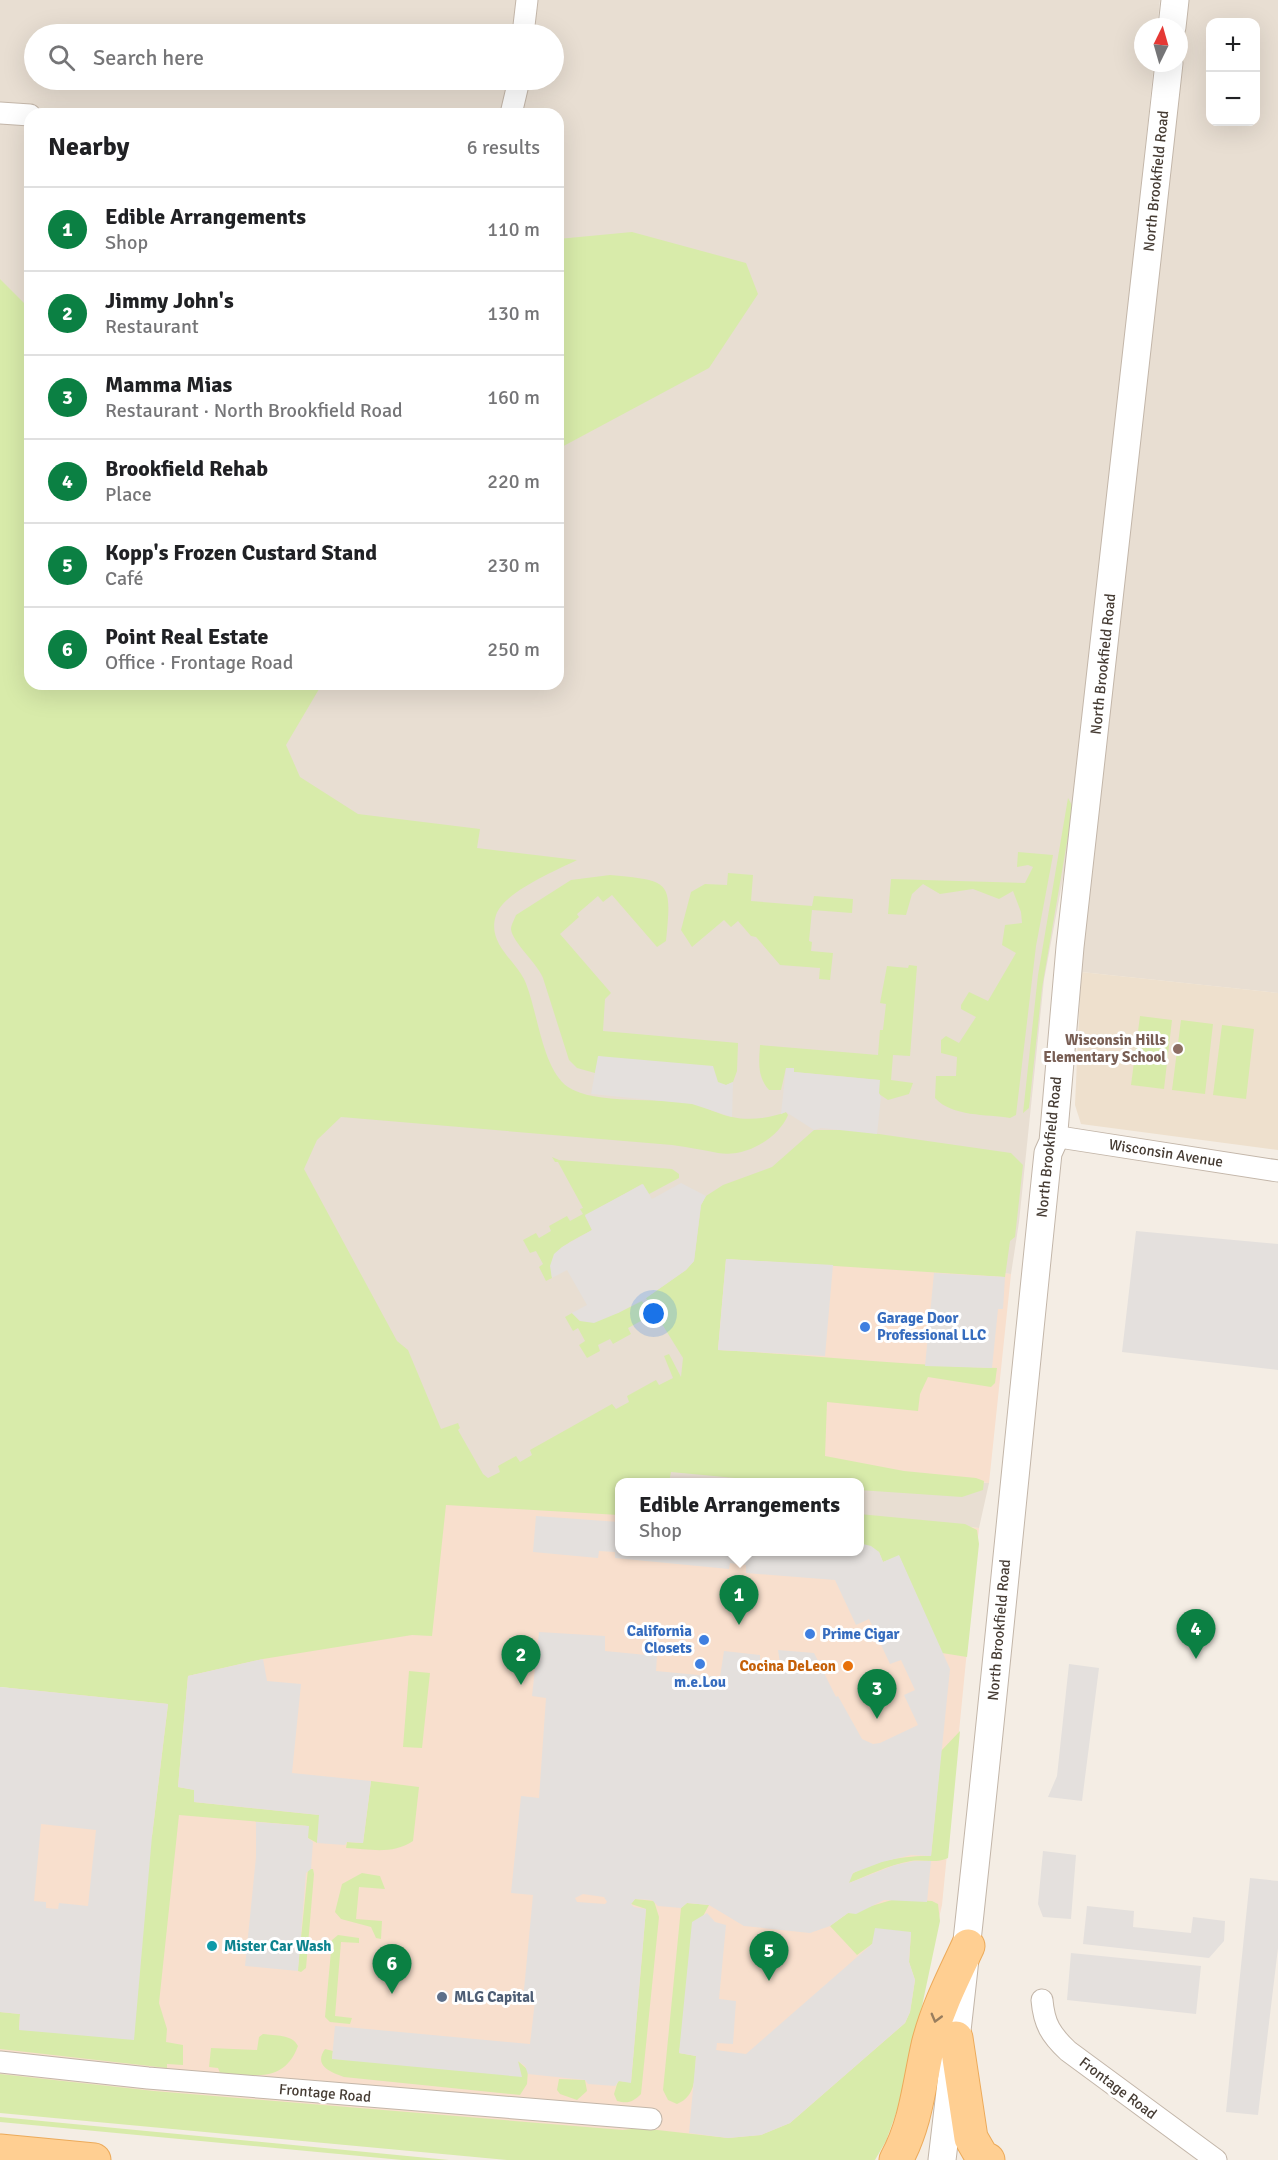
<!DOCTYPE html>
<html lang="en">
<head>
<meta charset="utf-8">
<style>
	body { margin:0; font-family:Signika,sans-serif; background:#f2f2f2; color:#202124 }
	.controls { position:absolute; right:18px; top:18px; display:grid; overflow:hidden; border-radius:12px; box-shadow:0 6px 24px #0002 }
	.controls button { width:54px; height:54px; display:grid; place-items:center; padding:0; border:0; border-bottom:2px solid #e0e0e0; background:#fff; color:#202124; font:30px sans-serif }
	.compass { position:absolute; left:1134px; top:18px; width:54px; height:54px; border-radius:50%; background:#fff; box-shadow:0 6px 24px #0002; rotate:5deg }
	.you { position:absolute; left:654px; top:1314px; width:21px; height:21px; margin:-15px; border:4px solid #fff; border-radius:50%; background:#1a73e8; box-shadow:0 0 0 9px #1a73e833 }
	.badge { display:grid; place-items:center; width:39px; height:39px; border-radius:50%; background:#0b8043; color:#fff; font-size:20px; font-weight:700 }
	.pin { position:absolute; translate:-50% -50px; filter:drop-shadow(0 2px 3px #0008) }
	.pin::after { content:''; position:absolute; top:32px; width:21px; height:18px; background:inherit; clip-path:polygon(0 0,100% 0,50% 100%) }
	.popup { position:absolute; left:615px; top:1478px; width:249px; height:78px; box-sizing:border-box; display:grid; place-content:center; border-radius:12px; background:#fff; filter:drop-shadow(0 2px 4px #0005); font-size:20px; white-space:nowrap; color:#757577 }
	.popup b { font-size:22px; color:#202124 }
	.popup::after { content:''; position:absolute; left:50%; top:100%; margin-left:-12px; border:12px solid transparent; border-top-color:#fff }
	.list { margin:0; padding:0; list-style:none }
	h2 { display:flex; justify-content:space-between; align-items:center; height:78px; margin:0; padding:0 24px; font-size:26px }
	h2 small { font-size:20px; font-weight:400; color:#757577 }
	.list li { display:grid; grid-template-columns:39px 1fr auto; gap:18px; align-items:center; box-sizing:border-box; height:84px; padding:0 24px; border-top:2px solid #e0e0e0 }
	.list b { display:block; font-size:22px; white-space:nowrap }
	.list p { margin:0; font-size:20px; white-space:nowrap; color:#757577 }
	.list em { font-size:20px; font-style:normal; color:#757577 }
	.icon { flex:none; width:33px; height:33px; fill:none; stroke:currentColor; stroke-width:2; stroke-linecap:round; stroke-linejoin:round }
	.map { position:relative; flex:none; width:1278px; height:2160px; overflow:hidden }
	.search { position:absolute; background:#fff; box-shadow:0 6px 24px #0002; left:24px; top:24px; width:540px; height:66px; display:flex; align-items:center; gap:15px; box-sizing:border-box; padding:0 21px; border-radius:33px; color:#757577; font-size:22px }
	.panel { position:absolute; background:#fff; box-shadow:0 6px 24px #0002; left:24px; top:108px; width:540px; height:582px; border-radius:18px }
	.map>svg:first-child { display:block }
	.residential { fill:#e8ded2; fill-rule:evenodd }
	.commercial { fill:#f8dfcd }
	.education { fill:#eee0cd }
	.green { fill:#d8ebaa }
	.parking { fill:#e4e0dd; fill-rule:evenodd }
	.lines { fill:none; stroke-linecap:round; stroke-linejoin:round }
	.minor-casing { stroke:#c3b6a9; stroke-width:23 }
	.tertiary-casing { stroke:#c3b6a9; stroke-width:29 }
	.primary-casing { stroke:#ecaa5a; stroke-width:35 }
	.minor { stroke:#fff; stroke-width:21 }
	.tertiary { stroke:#fff; stroke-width:27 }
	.primary { stroke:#ffcf92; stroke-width:33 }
	.oneway { stroke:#997e5e }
	.education-dot { fill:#8d6e63; stroke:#fff; stroke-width:2 }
	.shop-dot { fill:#3f7fe0; stroke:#fff; stroke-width:2 }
	.food-dot { fill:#e8710a; stroke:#fff; stroke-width:2 }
	.culture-dot { fill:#0f9aa8; stroke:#fff; stroke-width:2 }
	.service-dot { fill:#5c6f8a; stroke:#fff; stroke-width:2 }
	.labels { text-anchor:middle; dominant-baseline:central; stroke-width:6; stroke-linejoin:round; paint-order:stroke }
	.street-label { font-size:15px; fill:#463c34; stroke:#fff }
	.education-label { font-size:15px; font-weight:bold; fill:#785e54; stroke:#fff; text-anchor:end }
	.shop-label { font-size:15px; font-weight:bold; fill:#366cbe; stroke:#fff; text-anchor:start }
	.food-label { font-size:15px; font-weight:bold; fill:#c56008; stroke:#fff; text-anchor:end }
	.culture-label { font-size:15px; font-weight:bold; fill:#0d838f; stroke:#fff; text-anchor:start }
	.service-label { font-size:15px; font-weight:bold; fill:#4e5e75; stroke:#fff; text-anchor:start }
</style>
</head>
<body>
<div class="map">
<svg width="1278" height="2160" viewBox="0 0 1278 2160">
	<rect width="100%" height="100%" fill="#f4ede4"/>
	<path class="residential" d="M0 0H1160L1157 27H1143V63H1154L1086 717 1074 819 1044 980 1019 1222 1011 1274 698 1248 679 1453 989 1483 979 1528 859 1517V1482H619L0 1644ZM34 34H554V80H34ZM30 114H558V684H30Z
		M1188 0H1278V993L1081 972ZM1210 22H1256V122H1210Z"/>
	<path class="commercial" d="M698 1248 1011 1274 989 1483 679 1453Z
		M430 1500 619 1513V1552H859V1517L979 1528 942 1905 915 2023 773 2148 0 2082V1689L186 1661Z"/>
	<path class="education" d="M1081 972 1278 993V1150L1081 1124 1075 1105Z"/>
	<path class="green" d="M632 232 746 263 758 294 709 368 558 449V239Z
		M0 279 30 309V684H322L286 745 300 777 358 814 480 829 477 848 577 860C555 871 504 892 496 915 487 943 513 958 524 979 538 1009 541 1068 568 1087 594 1105 661 1097 694 1104 707 1107 719 1115 732 1117 749 1121 770 1118 786 1112L788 1115C778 1139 745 1158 718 1153 703 1150 688 1147 672 1145L341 1117 317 1140 304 1169 397 1341 408 1350 441 1429 458 1423 460 1428 458 1430 483 1474 488 1478 500 1472 498 1466 516 1456 520 1462 532 1455 530 1450 612 1404 616 1409 629 1402 627 1396 656 1380 659 1385 673 1378 664 1356 669 1354 681 1377 683 1358 646 1298 686 1270 694 1261 701 1205 706 1196 723 1185 772 1167 814 1130H851L1011 1153 1023 1165 1015 1237 1010 1241 1005 1277 726 1259 718 1350C811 1355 904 1365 997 1368L995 1383 991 1387 928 1377 920 1394 918 1411 827 1402 825 1456 904 1471 976 1478 984 1481 983 1490 962 1497 859 1490V1482H778L671 1472 669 1482H619V1515L446 1505 432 1636 412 1635 263 1659 188 1676 178 1787 195 1790 194 1802 320 1815 317 1843 308 1838V1826L179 1815 159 2003 167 2029 166 2042 183 2045V2065L167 2064V2068L0 2049V2012L20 2014 19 2029 152 1836 168 1704 0 1687Z
		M1068 798 1073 807 1042 988 1029 1108 1023 1113 1038 975Z
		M1018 852 1053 855 1036 946 1016 1115 1010 1118C987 1114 952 1117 935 1098L936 1076H956L957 1057 941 1053V1040L946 1036 959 1043 976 1017 961 1009V1005L969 992 988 1001 1016 953 1002 945 1005 925 1022 923 1021 912 1013 891 999 899 973 889 940 894 923 884 912 894 906 915 888 914 891 879 1025 883 1033 867 1028 865 1017 867Z
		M728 873 753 875 751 901 812 906 814 896 853 899 852 913 812 910 809 941 812 942 811 951 833 953 830 980 819 979 820 968 780 965 756 937 751 936 738 921 731 927 724 920 692 947 681 930 691 892 705 884 727 885Z
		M610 875C671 881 672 880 666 941L657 947 612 895 603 902 598 896 577 914 579 917 560 934 611 993 605 999 603 1031 738 1043 737 1071 733 1082 726 1085 599 1056 595 1073 577 1068 569 1060 543 978C537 963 512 942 511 929 511 925 515 918 516 915L571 880Z
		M909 965 917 966 910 1056 893 1055 891 1080 913 1083 909 1094 888 1100 879 1094V1080L794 1072 786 1068 781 1090H769C757 1076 759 1063 760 1045L878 1055 880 1030H883L886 1004 880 1003 887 966 908 968Z
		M1140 1016 1172 1020 1164 1089 1131 1085Z
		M1181 1020 1213 1024 1205 1094 1172 1090Z
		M1222 1025 1254 1029 1246 1099 1213 1095Z
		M552 1157 559 1160 672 1169 679 1174V1178L649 1194 642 1184 585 1216 592 1230C571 1242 547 1249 552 1278L546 1281 539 1267 543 1264 536 1251 530 1253 523 1240 536 1233 539 1238 551 1231 549 1226 567 1216 570 1221 583 1214 580 1209 583 1208 558 1162H555Z
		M642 1301 650 1316 628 1328 631 1334 613 1344 610 1339 598 1345 600 1351 587 1358 579 1345 585 1341 578 1328 573 1331 565 1317 572 1313 580 1321 618 1313Z
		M859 1514 965 1524 977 1530 979 1544 967 1657 942 1653 899 1556 883 1562 879 1552 859 1543Z
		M409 1671 430 1673 422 1748 403 1747Z
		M960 1731 948 1858C935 1864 924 1859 911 1861 889 1865 869 1875 849 1883L848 1878C863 1861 909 1855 931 1856L941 1751Z
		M371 1781 419 1787 413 1841C392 1855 370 1849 346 1848L347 1842 363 1843Z
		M308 1869H313L314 1874 306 1968 301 1972 298 1971V1967Z
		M362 1873 380 1876 385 1889 359 1887 356 1919 382 1921 381 1939 376 1938 371 1927 341 1919 335 1912 342 1884Z
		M635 1899 654 1901 659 1917 641 2094C633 2102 628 2104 617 2101L614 2094 618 2081 631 2082 646 1909 631 1904Z
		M895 1899 932 1901 938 1904 940 1921 904 2091 886 2141 875 2160H507L0 2113V2074L154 2091 623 2130 640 2128 728 2138 761 2135 790 2123 905 2023 910 2012 915 1980 909 1962 911 1932 872 1944 857 1955 830 1926 848 1913Z
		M687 1903 709 1905 702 1918 679 2053 696 2056C695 2075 697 2096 677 2104L668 2100 663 2090 681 1908Z
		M338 1935 359 1938V1943L341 1942 335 2016 352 2018 350 2024 330 2022 325 2017 332 1940Z
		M263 2034C275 2036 292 2034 298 2046 284 2084 253 2075 220 2073L218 2068 209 2067 211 2048 257 2050 259 2037Z
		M325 2049 333 2051 332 2059 518 2061 528 2070 527 2084 520 2095 344 2077C331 2072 313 2066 325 2049Z
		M559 2079 585 2080 587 2091 577 2100 560 2094 557 2090Z
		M0 2117 449 2160H402L0 2122Z"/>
	<path class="parking" d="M598 1056 713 1066 718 1082 726 1085 733 1082 732 1117 692 1104 591 1094Z
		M786 1068H794V1072L880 1080 879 1093 881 1097 877 1134 821 1128 814 1130 786 1112 781 1114Z
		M681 1183 706 1196 701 1205 694 1261 686 1270 646 1298 618 1313 594 1323 580 1321 572 1313 587 1305 567 1270 552 1278 550 1266 554 1254 562 1247 592 1230 585 1215 643 1184 652 1199Z
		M1136 1231 1278 1244V1370L1122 1352Z
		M726 1259 833 1265 825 1356 718 1350Z
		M934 1273 1005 1277 1003 1309H998L992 1368 925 1366Z
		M536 1516 619 1522V1552H859V1543L871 1546 879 1552 883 1562 899 1555 950 1669 931 1856 911 1855 882 1862 853 1873 849 1883 895 1865 914 1861H931L927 1902 884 1900 856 1914 848 1913 830 1926 810 1933 744 1926 709 1905 687 1903 681 1908 658 1906 652 1900 635 1899 631 1904 634 1907 646 1909 631 2083 619 2081 615 2086 588 2084 585 2080 528 2074 525 2066 518 2061 522 2077 332 2059 335 2026 530 2044 535 2001 523 2000 533 1895 511 1893 521 1796 539 1798 546 1698 532 1696 539 1632 605 1636V1651L657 1656 656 1671 720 1677 724 1651 760 1655V1661L780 1663 778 1650 814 1653 836 1697 838 1696 862 1739 873 1744 880 1743 918 1725 904 1695 915 1690 901 1660 890 1664 869 1619 856 1625 835 1580 746 1573V1565L730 1563 729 1569 615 1558V1552L599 1551 598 1558 533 1552ZM583 1894 604 1897 607 1902 605 1904 577 1902 575 1898Z
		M263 1659 267 1681 301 1684 292 1773 371 1781 363 1843 347 1842 345 1845 317 1843 319 1815 194 1802V1790L178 1787 188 1676Z
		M1069 1664 1099 1668 1082 1801 1048 1797 1057 1776Z
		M0 1687 168 1704 152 1836 134 2040 19 2030 20 2014 0 2012ZM41 1824 96 1830 88 1906 59 1903 58 1909 46 1908V1902L34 1901Z
		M256 1822 309 1826 308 1838 313 1842 311 1869 306 1873 298 1971 245 1966 256 1857Z
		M1043 1851 1076 1855 1071 1919 1043 1917 1038 1904Z
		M1250 1878 1278 1881V1948L1258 2115 1226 2112Z
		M1087 1906 1134 1911 1133 1927 1191 1933 1193 1917 1225 1921 1224 1941 1209 1958 1083 1944Z
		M707 1913 715 1922 726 1925 719 1999 736 2001 733 2044 717 2043 716 2050 746 2054 872 1944 875 1928 911 1932 909 1962 915 1980 910 2012 905 2023 790 2123 761 2135 728 2138 689 2133 696 2056 679 2053 692 1922Z
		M1071 1953 1201 1966 1196 2014 1067 2000Z"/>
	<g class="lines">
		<defs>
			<path id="minor" d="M523 34 527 0
				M0 113 30 115
				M511 114 519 80
				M1053 1136 1278 1171
				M1042 2000C1044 2024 1051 2035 1068 2051L1216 2160
				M0 2062 148 2078 651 2119"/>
			<path id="tertiary" d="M1172 27 1175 0
				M942 2160C982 1825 1013 1489 1048 1153L1053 1142 1070 947 1169 63"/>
			<path id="primary" d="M956 2038 971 2138 982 2157 988 2160
				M0 2151 94 2160
				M896 2160C916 2124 919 2085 928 2045 937 2009 953 1978 968 1946"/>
		</defs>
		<use href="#minor" class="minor-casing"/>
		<use href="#tertiary" class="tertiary-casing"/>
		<use href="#primary" class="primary-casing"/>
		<use href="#minor" class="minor"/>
		<use href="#tertiary" class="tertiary"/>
		<use href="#primary" class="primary"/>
	</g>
	<defs><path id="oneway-chevron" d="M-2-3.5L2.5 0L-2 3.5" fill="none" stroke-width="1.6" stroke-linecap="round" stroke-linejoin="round" transform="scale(1.5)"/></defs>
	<use class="oneway" href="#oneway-chevron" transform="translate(936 2018) rotate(105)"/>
	<circle class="education-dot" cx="1178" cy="1049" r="6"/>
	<g class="shop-dot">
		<circle cx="865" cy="1327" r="6"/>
		<circle cx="810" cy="1634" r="6"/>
		<circle cx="704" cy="1640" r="6"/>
		<circle cx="700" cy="1664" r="6"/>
	</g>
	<circle class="food-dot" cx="848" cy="1666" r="6"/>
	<circle class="culture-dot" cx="212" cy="1946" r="6"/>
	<circle class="service-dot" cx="442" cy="1997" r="6"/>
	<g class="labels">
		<g class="street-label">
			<text transform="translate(1156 181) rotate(-84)">North Brookfield Road</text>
			<text transform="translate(1103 664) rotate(-84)">North Brookfield Road</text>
			<text transform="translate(1049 1147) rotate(-84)">North Brookfield Road</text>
			<text transform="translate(1166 1153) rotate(9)">Wisconsin Avenue</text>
			<text transform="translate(999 1630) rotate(-85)">North Brookfield Road</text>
			<text transform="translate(1118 2088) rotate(37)">Frontage Road</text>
			<text transform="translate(325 2093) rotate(5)">Frontage Road</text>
		</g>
		<g class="education-label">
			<text x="1166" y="1040">Wisconsin Hills<tspan x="1166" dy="17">Elementary School</tspan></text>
		</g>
		<g class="shop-label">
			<text x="877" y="1318">Garage Door<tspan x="877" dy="17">Professional LLC</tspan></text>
			<text x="692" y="1631" text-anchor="end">California<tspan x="692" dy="17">Closets</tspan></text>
			<text x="822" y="1634">Prime Cigar</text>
			<text x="700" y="1682" text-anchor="middle">m.e.Lou</text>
		</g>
		<g class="food-label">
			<text x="836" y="1666">Cocina DeLeon</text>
		</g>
		<g class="culture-label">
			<text x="224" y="1946">Mister Car Wash</text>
		</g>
		<g class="service-label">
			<text x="454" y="1997">MLG Capital</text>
		</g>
	</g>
</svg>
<div class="controls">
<button>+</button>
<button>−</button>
</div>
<svg class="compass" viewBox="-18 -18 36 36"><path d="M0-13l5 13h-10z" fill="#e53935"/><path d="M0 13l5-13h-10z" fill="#757577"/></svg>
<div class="you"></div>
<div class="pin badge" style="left:739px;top:1625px">1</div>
<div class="popup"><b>Edible Arrangements</b>Shop</div>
<div class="pin badge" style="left:521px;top:1685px">2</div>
<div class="pin badge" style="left:877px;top:1719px">3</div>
<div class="pin badge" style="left:1196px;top:1659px">4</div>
<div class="pin badge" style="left:769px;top:1981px">5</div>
<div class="pin badge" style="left:392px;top:1994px">6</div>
<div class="search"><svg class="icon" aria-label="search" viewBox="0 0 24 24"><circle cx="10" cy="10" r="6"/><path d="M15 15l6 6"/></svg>Search here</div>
<section class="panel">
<h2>Nearby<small>6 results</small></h2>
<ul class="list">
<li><span class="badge">1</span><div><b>Edible Arrangements</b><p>Shop</p></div><em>110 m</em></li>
<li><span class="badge">2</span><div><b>Jimmy John's</b><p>Restaurant</p></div><em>130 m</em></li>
<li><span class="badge">3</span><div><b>Mamma Mias</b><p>Restaurant · North Brookfield Road</p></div><em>160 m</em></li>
<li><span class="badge">4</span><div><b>Brookfield Rehab</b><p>Place</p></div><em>220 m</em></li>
<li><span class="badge">5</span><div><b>Kopp's Frozen Custard Stand</b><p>Café</p></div><em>230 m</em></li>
<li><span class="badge">6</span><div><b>Point Real Estate</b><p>Office · Frontage Road</p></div><em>250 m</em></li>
</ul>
</section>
</div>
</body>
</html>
